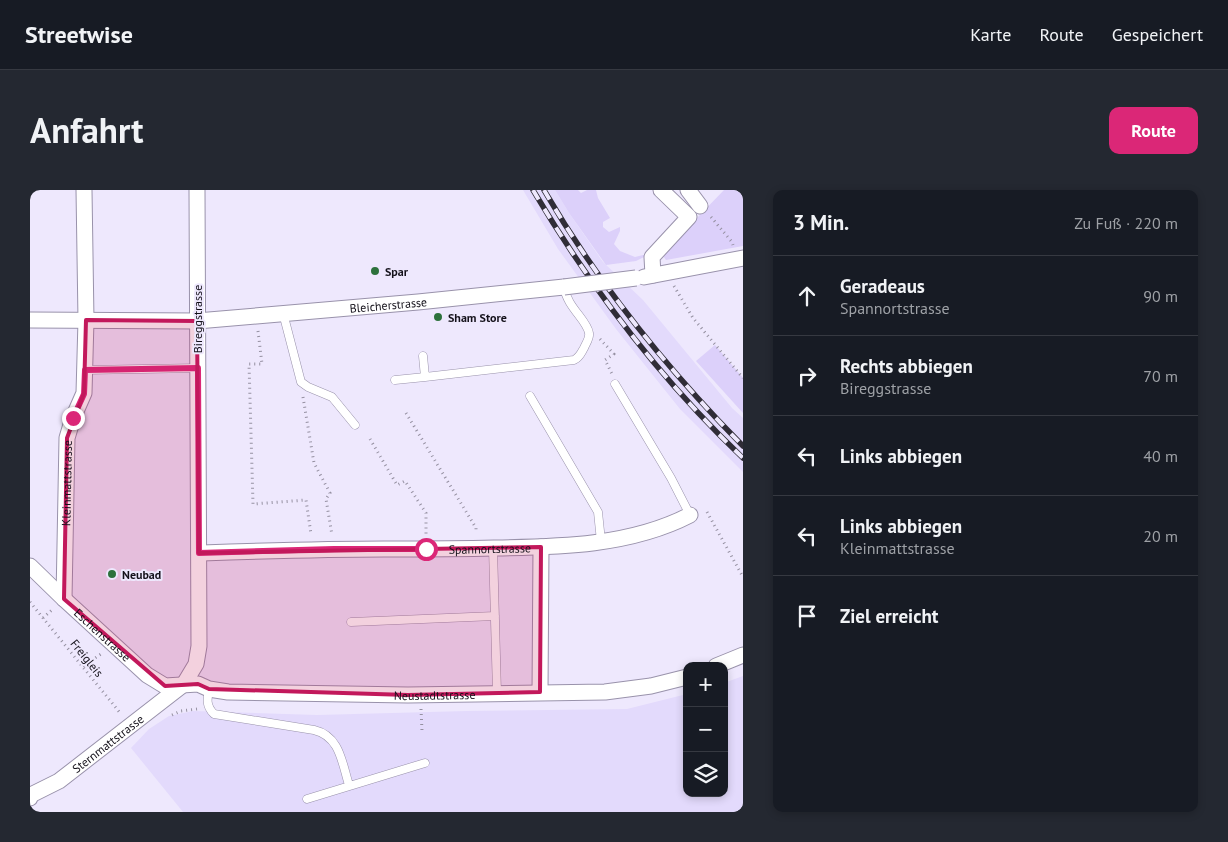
<!DOCTYPE html>
<html lang="de">
<head>
<meta charset="utf-8">
<style>
	body { margin:0; font-family:"PT Sans",sans-serif; background:#242831; color:#f1f3f6 }
	.controls { position:absolute; right:15px; bottom:15px; display:grid; overflow:hidden; border-radius:10px; box-shadow:0 2px 8px #0003 }
	.controls button { width:45px; height:45px; display:grid; place-items:center; padding:0; border:0; border-bottom:1px solid #363941; background:#171b24; color:#f1f3f6; font:25px sans-serif }
	.stop { position:absolute; width:15px; height:15px; margin:-11px; border:4px solid #db2777; border-radius:50%; background:#fff }
	.stop.end { background:#db2777; border-color:#fff; box-shadow:0 1px 5px #0008 }
	.list { margin:0; padding:0; list-style:none }
	h2 { display:flex; justify-content:space-between; align-items:center; height:65px; margin:0; padding:0 20px; font-size:21px }
	h2 small { font-size:16px; font-weight:400; color:#9ea1a6 }
	.list li { display:grid; grid-template-columns:32px 1fr auto; gap:15px; align-items:center; box-sizing:border-box; height:80px; padding:0 20px; border-top:1px solid #363941 }
	.list b { display:block; font-size:19px; white-space:nowrap }
	.list p { margin:0; font-size:16px; white-space:nowrap; color:#9ea1a6 }
	.list em { font-size:16px; font-style:normal; color:#9ea1a6 }
	.icon { flex:none; width:28px; height:28px; fill:none; stroke:currentColor; stroke-width:2; stroke-linecap:round; stroke-linejoin:round }
	.map { position:relative; flex:none; width:713px; height:622px; overflow:hidden; border-radius:10px }
	header { display:flex; align-items:center; gap:30px; box-sizing:border-box; height:70px; padding:0 25px; background:#171b24; border-bottom:1px solid #363941 }
	header strong { font-size:24px }
	nav { display:flex; gap:28px; margin-inline-start:auto; font-size:18px }
	.intro { display:flex; align-items:center; justify-content:space-between; box-sizing:border-box; height:120px; padding:0 30px }
	h1 { margin:0; font-size:35px }
	.button { padding:12px 22px; border-radius:10px; background:#db2777; color:#fff; font-size:18px; font-weight:700 }
	main { display:flex; gap:30px; padding:0 30px }
	aside { flex:1; background:#171b24; border-radius:10px; box-shadow:0 2px 8px #0003 }
	.map>svg:first-child { display:block }
	.built { fill:#e3dafc }
	.green { fill:#dcd0fa }
	.lines { fill:none; stroke-linecap:round; stroke-linejoin:round }
	.lane-casing { stroke:#9992ab; stroke-width:9 }
	.street-casing { stroke:#9992ab; stroke-width:17 }
	.path { stroke:#9590a1; stroke-width:3; stroke-dasharray:1 4; stroke-linecap:butt }
	.lane { stroke:#fff; stroke-width:8 }
	.street { stroke:#fff; stroke-width:15 }
	.rail-casing { stroke:#302d37; stroke-width:5.5 }
	.rail { stroke:#eee8fd; stroke-width:4; stroke-dasharray:11; stroke-linecap:butt }
	.street-bridge-casing { stroke:#9992ab; stroke-width:17; stroke-linecap:butt }
	.street-bridge { stroke:#fff; stroke-width:15 }
	.route { stroke:#db2777; stroke-width:6 }
	.marked { fill:#c2185b; fill-opacity:0.2; stroke:#c2185b; stroke-width:4; stroke-linejoin:round }
	.poi-dot { fill:#2d713c; stroke:#eee8fd; stroke-width:2 }
	.labels { text-anchor:middle; dominant-baseline:central; stroke-width:4; stroke-linejoin:round; paint-order:stroke }
	.poi-label { font-size:12px; font-weight:bold; fill:#14111a; stroke:#eee8fd; text-anchor:start }
	.street-label { font-size:12px; fill:#14111a; stroke:#eee8fd }
</style>
</head>
<body>
<header>
<strong>Streetwise</strong>
<nav><a>Karte</a><a>Route</a><a>Gespeichert</a></nav>
</header>
<div class="intro"><h1>Anfahrt</h1><a class="button">Route</a></div>
<main>
<div class="map">
<svg width="713" height="622" viewBox="0 0 713 622">
	<rect width="100%" height="100%" fill="#eee8fd"/>
	<path class="built" d="M493 0H525L539 23 573 72 613 110 702 218 713 228V282L650 219 586 139 528 59Z
		M713 486V622H153L101 558 119 539 139 526 163 521 287 525 437 521 597 519 657 504V603H694V493Z"/>
	<path class="green" d="M525 0H548L551 3 557 0H566L568 8 580 28 573 32V37L579 42 590 37V41L584 54 590 61 605 67 617 64 618 65 606 71 576 75 539 23Z
		M694 0H713V56L636 70 634 67V62Z
		M685 155 713 188V223L666 171Z"/>
	<g class="lines">
		<defs>
			<path id="lane" d="M253 123 271 192 278 197 302 207 325 235
				M393 166 395 187 544 170C550 167 551 163 554 158 556 153 560 148 559 143 557 130 537 117 534 97
				M55 180 168 178
				M365 190 395 187
				M585 194 641 288 660 325
				M500 206 568 322 571 351
				M463 358 467 503
				M321 432 465 426
				M179 499C177 510 176 516 184 524L284 540C310 546 312 573 319 595
				M277 609 395 573"/>
			<g id="street">
				<path d="M658 0 670 16"/>
				<path d="M623 85 622 67 659 27 631 0"/>
				<path d="M614 87 713 68"/>
				<path id="s1" d="M0 130 167 131 388 112 534 97"/>
				<path id="s2" d="M169 363C231 361 292 359 354 359 391 359 427 359 464 358 529 357 600 356 660 325"/>
				<path id="s3" d="M0 376 34 409 117 485 135 496 168 494 179 499 198 502 378 505 575 502 621 496 657 487"/>
				<path id="s4" d="M34 409 37 248 43 228 54 203 56 130 54 0"/>
				<path d="M686 476 713 465"/>
				<path d="M510 502 511 357"/>
				<path id="s5" d="M0 608 1 605 29 591 154 494 166 474 169 456 167 0"/>
			</g>
		</defs>
		<use href="#lane" class="lane-casing"/>
		<use href="#street" class="street-casing"/>
		<path class="path" d="M681 27 702 52 703 55
			M644 96 663 128 713 188
			M228 141 232 174H219L223 314 276 310 281 344
			M570 149 584 164 575 170 582 184
			M273 207 284 273 300 303 296 309 302 345
			M376 223 446 338V343
			M340 249 367 295 375 291 396 323V344
			M677 322 713 387
			M0 412 91 524
			M13 428 24 418
			M53 476 71 464
			M391 519 392 541
			M142 525 151 521 167 519"/>
		<use href="#lane" class="lane"/>
		<use href="#street" class="street"/>
		<defs>
			<path id="rail" d="M503 0C561 98 631 190 713 268
				M514 0C568 93 637 179 713 256"/>
		</defs>
		<use href="#rail" class="rail-casing"/>
		<use href="#rail" class="rail"/>
		<defs>
			<path id="street-bridge" d="M534 97 606 88"/>
		</defs>
		<use href="#street-bridge" class="street-bridge-casing"/>
		<use href="#street-bridge" class="street-bridge"/>
	</g>
	<g class="lines">
		<path class="route" d="M43 228 54 204 55 180 168 178 169 363 304 359H396"/>
	</g>
	<path class="marked" d="M56 130 167 131 169 363 511 357 510 502 378 505 179 499 168 494 135 496 34 409 37 248 54 203Z"/>
	<g class="poi-dot">
		<circle cx="345" cy="81" r="5"/>
		<circle cx="408" cy="127" r="5"/>
		<circle cx="82" cy="384" r="5"/>
	</g>
	<g class="labels">
		<g class="poi-label">
			<text x="355" y="81">Spar</text>
			<text x="418" y="127">Sham Store</text>
			<text x="92" y="384">Neubad</text>
		</g>
		<g class="street-label">
			<text stroke="none"><textPath href="#s1" startOffset="359">Bleicherstrasse</textPath></text>
			<text transform="translate(167 129) rotate(-90)">Bireggstrasse</text>
			<text stroke="none"><textPath href="#s4" startOffset="116">Kleinmattstrasse</textPath></text>
			<text stroke="none"><textPath href="#s2" startOffset="291">Spannortstrasse</textPath></text>
			<text stroke="none"><textPath href="#s3" startOffset="100">Eschenstrasse</textPath></text>
			<text transform="translate(57 468) rotate(51)">Freigleis</text>
			<text stroke="none"><textPath href="#s3" startOffset="452">Neustadtstrasse</textPath></text>
			<text stroke="none"><textPath href="#s5" startOffset="96">Sternmattstrasse</textPath></text>
		</g>
	</g>
</svg>
<div class="controls">
<button>+</button>
<button>−</button>
<button><svg class="icon" aria-label="layers" viewBox="0 0 24 24"><path d="M12 4l9 5-9 5-9-5zM3 14l9 5 9-5"/></svg></button>
</div>
<div class="stop" style="left:396px;top:359px"></div>
<div class="stop end" style="left:43px;top:228px"></div>
</div>
<aside>
<h2>3 Min.<small>Zu Fuß · 220 m</small></h2>
<ul class="list">
<li><svg class="icon" aria-label="ahead" viewBox="0 0 24 24"><path d="M12 20V5M6 11l6-6 6 6"/></svg><div><b>Geradeaus</b><p>Spannortstrasse</p></div><em>90 m</em></li>
<li><svg class="icon" aria-label="right" viewBox="0 0 24 24"><path d="M7 20v-9h11M14 6l5 5-5 5"/></svg><div><b>Rechts abbiegen</b><p>Bireggstrasse</p></div><em>70 m</em></li>
<li><svg class="icon" aria-label="left" viewBox="0 0 24 24"><path d="M17 20v-9H6M10 6l-5 5 5 5"/></svg><div><b>Links abbiegen</b></div><em>40 m</em></li>
<li><svg class="icon" aria-label="left" viewBox="0 0 24 24"><path d="M17 20v-9H6M10 6l-5 5 5 5"/></svg><div><b>Links abbiegen</b><p>Kleinmattstrasse</p></div><em>20 m</em></li>
<li><svg class="icon" aria-label="arrive" viewBox="0 0 24 24"><path d="M6 21V4h12l-3 4 3 4H6"/></svg><div><b>Ziel erreicht</b></div></li>
</ul>
</aside>
</main>
</body>
</html>
